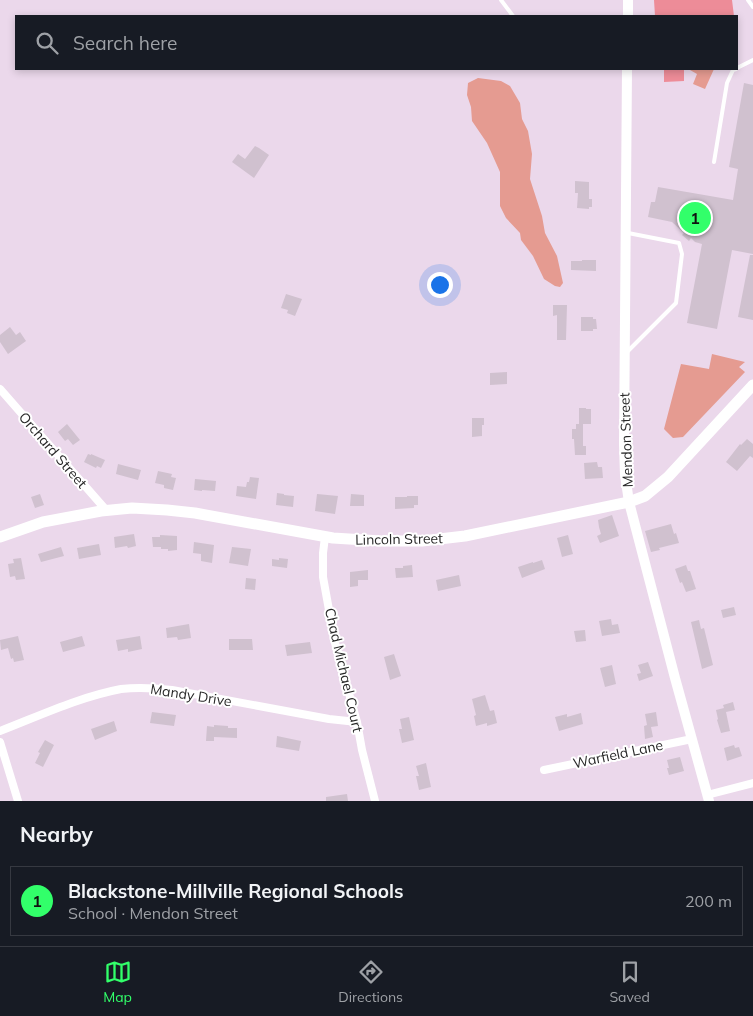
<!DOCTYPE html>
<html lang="en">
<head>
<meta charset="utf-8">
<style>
	body { margin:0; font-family:Mulish,sans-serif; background:#20242c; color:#f1f3f6 }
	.you { position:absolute; left:439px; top:284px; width:18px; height:18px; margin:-12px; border:4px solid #fff; border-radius:50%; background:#1a73e8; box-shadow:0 0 0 8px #1a73e833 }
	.badge { display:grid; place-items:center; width:32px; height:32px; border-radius:50%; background:#32ff6a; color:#111; font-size:16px; font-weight:700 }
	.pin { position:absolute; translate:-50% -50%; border:2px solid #fff; box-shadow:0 1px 5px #0006 }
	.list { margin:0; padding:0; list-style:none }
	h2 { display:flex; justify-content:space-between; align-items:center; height:65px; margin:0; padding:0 20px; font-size:21px }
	h2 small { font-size:16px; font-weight:400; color:#9ea1a6 }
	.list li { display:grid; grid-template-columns:32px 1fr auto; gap:15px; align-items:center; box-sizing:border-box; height:70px; margin:0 10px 10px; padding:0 10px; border:1px solid #363941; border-radius:0px }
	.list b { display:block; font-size:19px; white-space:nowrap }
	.list p { margin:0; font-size:16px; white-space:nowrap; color:#9ea1a6 }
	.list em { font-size:16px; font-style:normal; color:#9ea1a6 }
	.icon { flex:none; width:28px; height:28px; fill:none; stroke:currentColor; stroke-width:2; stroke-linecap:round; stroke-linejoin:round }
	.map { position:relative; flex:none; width:753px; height:801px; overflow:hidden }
	.search { position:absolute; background:#171b24; box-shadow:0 2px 8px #0003; left:15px; right:15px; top:15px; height:55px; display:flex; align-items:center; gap:12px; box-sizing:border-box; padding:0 18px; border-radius:0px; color:#9ea1a6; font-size:19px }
	.sheet { height:145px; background:#171b24 }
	nav { display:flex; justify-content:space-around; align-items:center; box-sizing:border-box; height:70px; border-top:1px solid #363941; background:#171b24; font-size:14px; color:#9ea1a6 }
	nav a { display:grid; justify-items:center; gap:2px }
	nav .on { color:#32ff6a }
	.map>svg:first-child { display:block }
	.green { fill:#e59b91 }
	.pitch { fill:#ed8c98 }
	.building { fill:#d0c1cf }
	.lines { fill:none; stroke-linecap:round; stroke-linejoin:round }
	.service { stroke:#fff; stroke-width:4 }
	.minor { stroke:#fff; stroke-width:8 }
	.tertiary { stroke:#fff; stroke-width:10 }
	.secondary { stroke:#fff; stroke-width:11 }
	.labels { text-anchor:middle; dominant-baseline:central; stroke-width:4; stroke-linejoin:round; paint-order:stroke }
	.street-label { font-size:14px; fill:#282828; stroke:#fff }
</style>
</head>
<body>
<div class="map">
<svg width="753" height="801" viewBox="0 0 753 801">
	<rect width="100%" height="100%" fill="#ebd8eb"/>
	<path class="green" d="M690 69H714L705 89 693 84 697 74 690 70Z
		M478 78 501 81 510 86 520 103 522 119 528 131 532 154 530 179 542 216 545 233 557 256 563 283 560 287 555 286 544 279 533 256 521 240 520 233 506 218 500 206V172L487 143 472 121 471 107 467 95 468 83Z
		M712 354 745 362 739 367 745 372 683 437 673 438 664 429 681 364 709 369Z"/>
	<path class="pitch" d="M654 0H732L734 16H655Z
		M664 69H684V81L664 82Z"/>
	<path class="building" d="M744 83 753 85V254L732 250 717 329 687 323 702 244 695 242 691 238 689 241 682 235 684 233 672 222 648 217 651 202H655L658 187 733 200 738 169 729 167Z
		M255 146 259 148 269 155 254 178 232 162 238 154 245 159Z
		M575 181 589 182V199H592V207H589V209L577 208 578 193H575Z
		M750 255H753V320L738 317Z
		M582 260H596V271L571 270V261H582Z
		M286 294 302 299 295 316 287 313 288 310 281 308Z
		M553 305H567L566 340H557V315L553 316Z
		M581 317H593V319H596L597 329H593V331H581Z
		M10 327 16 335 20 332 26 341 8 354 0 342V335Z
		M507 372V384L490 385V373Z
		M579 408H586V409H591V424H583V446H586V455H575L574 439H572V429H576V424H579Z
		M472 418H484V425H482V436L472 437Z
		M67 424 80 440 73 445 68 439 65 441 58 432Z
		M747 439 753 444V458L750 456 737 471 726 462 740 444 741 445Z
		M88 454 91 455V454L105 460 101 468 97 466 96 468 84 462Z
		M597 462 598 467H602L603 478 585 479 584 463Z
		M118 464 141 470 138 480 116 474Z
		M158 471 172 474 171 477 176 478 173 490 164 488V485L155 483Z
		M250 477 259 478 256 499 236 496 237 486 246 487 247 482H249Z
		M195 479 216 481 215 491 202 490V491L194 490Z
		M277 493 284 494V495L294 496 293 507 276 505Z
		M40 494 44 505 35 508 31 497Z
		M317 494 338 496 335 514 315 511Z
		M351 494 364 495V506H350Z
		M407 496H418V505H414V508L395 509V497H407Z
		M612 515 619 536 600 543 597 536 601 534 599 527 598 520Z
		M671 524 674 534 676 533 679 543 659 548 660 550 651 552 645 531Z
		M134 534 136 546 128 548 127 546 115 548 114 537Z
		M160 535 177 536V550L168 551V549H161V547H153L152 537H160Z
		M568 535 573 554 562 557 557 538Z
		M194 542 214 545 212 563 201 561V554L193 553Z
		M99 544 101 555 79 559 77 548Z
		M61 547 64 556 41 562 38 554Z
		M232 547 251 549 248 566 229 563Z
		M21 558 25 579 16 580 15 576 10 577 8 564 14 563 13 559Z
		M279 558 288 559 287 568 272 566V559L279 560Z
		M542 560 545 569 522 578 518 567 533 562V563Z
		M412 565 413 577 396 578 395 568H403V566Z
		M686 565 688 571H690L696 589 686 592 682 582 680 583 675 569Z
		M368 570V580H358V586L350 587V572Z
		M459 575 461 586 438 591 436 580Z
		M246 578 256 579 255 590 245 589Z
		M734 607 736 615 723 618 721 610Z
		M611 619 612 625 618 624 620 633 602 636 599 621Z
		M699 620 701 629 704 628 713 665 702 669 691 622Z
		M189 624 191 638 178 640 177 637 167 638 166 628Z
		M585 630 586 641 576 642 574 631Z
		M18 636 24 660 14 662 13 658 11 659 8 648 1 650 0 640Z
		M82 636 85 646 63 652 60 642Z
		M140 636 142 649 128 652V649L118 651 116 640Z
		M229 639H252L253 650H229Z
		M310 642 312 653 287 656 285 645Z
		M394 654 401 676 390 680 384 657Z
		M648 662 653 676 639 681 637 674 641 673 638 665Z
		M612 665 616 684 605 687 600 668Z
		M485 695 490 711 494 710 497 723 487 726V723L476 726 474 716 476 715 472 699Z
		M733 702 735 710 726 712 730 731 721 733 717 720 718 719 716 710 724 708 723 705Z
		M152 712 176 715 174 726 150 723Z
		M656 712 658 726 651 727 653 737 645 739 644 726 647 725 645 714Z
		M581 713 583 724 559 731 555 717 567 714V717Z
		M409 717 414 740 402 743 399 729H402L400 719Z
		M114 721 117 731 95 740 91 729Z
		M214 725 228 726V728H237V738L214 737V741H206L207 726 214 727Z
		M277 736 301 741 299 751 276 747Z
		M45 740 54 745 43 767 35 763 40 753 38 752Z
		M734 745 735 748 739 747 742 756 727 761 724 748Z
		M680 757 684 771 669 775 667 768H669L667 760Z
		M426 763 431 787 419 790 416 776H419L416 766Z
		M347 794 348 801H326V797Z"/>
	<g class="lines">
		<path class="service" d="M501 0 513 16
			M748 0 753 7
			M737 68 753 60
			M714 162 727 83 733 70 736 69
			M626 353 676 303 682 254 679 243 628 233"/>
		<path class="minor" d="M0 389 106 510
			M325 537 323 553V577L335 643 357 722 362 750 375 801
			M0 731C39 716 79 697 121 689 138 687 155 688 172 690L329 719 357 722
			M0 742 18 801
			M544 770 692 739
			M707 795 753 783"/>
		<path class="tertiary" d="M628 16V0
			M627 69 624 444 625 475 629 502 675 678 709 801"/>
		<path class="secondary" d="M0 537 43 522 101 511 132 508 167 510 195 513 333 538 381 541H422L465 536 629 502 645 496 668 477 753 385"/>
	</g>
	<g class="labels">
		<g class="street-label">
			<text transform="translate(626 440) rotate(-92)">Mendon Street</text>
			<text transform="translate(53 450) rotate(49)">Orchard Street</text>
			<text transform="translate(399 539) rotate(-1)">Lincoln Street</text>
			<text transform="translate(344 670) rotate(77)">Chad Michael Court</text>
			<text transform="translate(191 695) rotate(9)">Mandy Drive</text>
			<text transform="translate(618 754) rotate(-12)">Warfield Lane</text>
		</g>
	</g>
</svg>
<div class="you"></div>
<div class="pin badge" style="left:695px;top:218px">1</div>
<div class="search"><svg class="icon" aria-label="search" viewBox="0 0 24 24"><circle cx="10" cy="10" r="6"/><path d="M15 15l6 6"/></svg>Search here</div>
</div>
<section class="sheet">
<h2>Nearby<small></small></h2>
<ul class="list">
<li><span class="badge">1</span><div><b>Blackstone-Millville Regional Schools</b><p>School · Mendon Street</p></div><em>200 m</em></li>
</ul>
</section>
<nav>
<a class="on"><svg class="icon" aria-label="map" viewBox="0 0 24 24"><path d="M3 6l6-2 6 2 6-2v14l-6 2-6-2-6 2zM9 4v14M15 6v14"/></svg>Map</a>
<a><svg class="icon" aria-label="directions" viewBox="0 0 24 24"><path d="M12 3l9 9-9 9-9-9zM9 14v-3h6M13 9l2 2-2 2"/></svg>Directions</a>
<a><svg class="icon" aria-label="saved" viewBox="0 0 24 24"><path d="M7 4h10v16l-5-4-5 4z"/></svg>Saved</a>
</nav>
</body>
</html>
